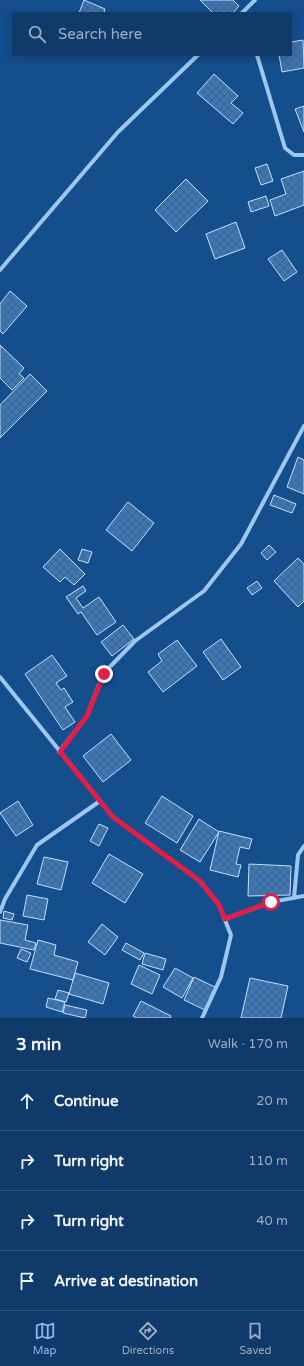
<!DOCTYPE html>
<html lang="en">
<head>
<meta charset="utf-8">
<style>
	body { margin:0; font-family:"Varela Round",sans-serif; background:#184170; color:#f1f3f6 }
	.stop { position:absolute; width:12px; height:12px; margin:-9px; border:3px solid #e11d48; border-radius:50%; background:#fff }
	.stop.end { background:#e11d48; border-color:#fff; box-shadow:0 1px 4px #0008 }
	.list { margin:0; padding:0; list-style:none }
	h2 { display:flex; justify-content:space-between; align-items:center; height:52px; margin:0; padding:0 16px; font-size:17px }
	h2 small { font-size:13px; font-weight:400; color:#9badc1 }
	.list li { display:grid; grid-template-columns:26px 1fr auto; gap:12px; align-items:center; box-sizing:border-box; height:60px; padding:0 16px; border-top:1px solid #2f547e }
	.list b { display:block; font-size:15px; white-space:nowrap }
	.list em { font-size:13px; font-style:normal; color:#9badc1 }
	.icon { flex:none; width:22px; height:22px; fill:none; stroke:currentColor; stroke-width:2; stroke-linecap:round; stroke-linejoin:round }
	.map { position:relative; flex:none; width:304px; height:1018px; overflow:hidden }
	.search { position:absolute; background:#0f3a6a; box-shadow:0 2px 10px #0003; left:12px; right:12px; top:12px; height:44px; display:flex; align-items:center; gap:10px; box-sizing:border-box; padding:0 14px; border-radius:0px; color:#9badc1; font-size:15px }
	.sheet { height:292px; background:#0f3a6a }
	nav { display:flex; justify-content:space-around; align-items:center; box-sizing:border-box; height:56px; border-top:1px solid #2f547e; background:#0f3a6a; font-size:11px; color:#9badc1 }
	nav a { display:grid; justify-items:center; gap:2px }
	nav .on { color:#95b2f1 }
	.map>svg:first-child { display:block }
	.building { fill:url(#building-cross-hatch); stroke:#c4dffc }
	.lines { fill:none; stroke-linecap:round; stroke-linejoin:round }
	.minor { stroke:#9dc6f0; stroke-width:4 }
	.route { stroke:#e11d48; stroke-width:5 }
</style>
</head>
<body>
<div class="map">
<svg width="304" height="1018" viewBox="0 0 304 1018">
	<defs>
		<pattern id="building-cross-hatch" width="8" height="8" patternUnits="userSpaceOnUse"><rect width="8" height="8" fill="#3d77b6"/><path d="M0 0l8 8M0 8l8-8" fill="none" stroke="#446281"/></pattern>
	</defs>
	<rect width="100%" height="100%" fill="#144e8d"/>
	<path class="building" d="M84 0 105 9 104 13H79Z
		M200 0H233L239 6 233 13H213Z
		M303 40 304 68 282 72 279 55H291V42Z
		M214 74 238 96 231 103 243 113 233 124 197 93Z
		M304 106V132L295 109Z
		M267 164 273 181 261 185 255 168Z
		M304 171V205L275 216 270 200 286 194 281 179Z
		M186 179 208 201 176 232 155 210Z
		M266 196 269 206 251 212 248 202Z
		M236 222 245 248 215 259 206 234Z
		M282 250 297 272 284 281 268 259Z
		M10 291 27 306 3 334 0 331V304Z
		M0 345 24 368 19 374 24 378 12 390 0 378Z
		M30 374 47 391 0 438V405Z
		M298 457 304 460V494L287 487Z
		M274 495 296 504 292 513 270 505Z
		M128 502 154 523 132 551 106 530Z
		M269 545 276 552 267 560 261 553Z
		M60 549 85 574 74 585 65 577 60 582 43 567Z
		M82 549 92 552 88 563 78 560Z
		M298 558 304 564V601L298 607 274 581Z
		M257 581 262 588 252 595 247 588Z
		M83 586 86 591 76 598 83 608 99 597 116 622 97 635 81 612 78 614 66 597Z
		M123 625 134 639 112 656 101 642Z
		M221 639 241 667 223 680 203 652Z
		M177 640 197 666 163 692 148 672 162 661 158 654Z
		M52 655 67 676 56 683 61 690 64 688 73 702 65 707 75 722 63 730 25 674Z
		M111 734 131 760 103 782 83 756Z
		M162 796 193 816 177 843 145 823Z
		M18 801 33 825 16 836 0 813Z
		M199 819 219 832 200 862 180 850Z
		M99 824 108 828 99 846 90 841Z
		M219 831 252 839 249 849 240 847 236 864 241 865 238 877 210 870Z
		M109 854 143 874 125 903 92 883Z
		M44 857 68 862 61 890 37 884Z
		M249 864 291 866 290 895 248 896Z
		M27 895 48 899 44 920 23 916Z
		M4 911 14 914 12 920 3 918Z
		M0 920 28 925 25 940 36 943 34 950 0 943Z
		M102 924 118 937 105 955 88 942Z
		M38 940 56 945 54 955 78 962 73 980 30 969Z
		M126 943 144 953 140 960 122 950Z
		M21 949 31 953 27 962 17 958Z
		M145 953 166 959 163 970 142 964Z
		M139 965 160 975 152 994 131 984Z
		M175 968 193 978 182 998 163 987Z
		M75 973 109 983 103 1004 69 994Z
		M194 977 215 987 205 1010 184 1000Z
		M250 978 288 986 281 1018H241Z
		M58 990 69 993 66 1002 55 999Z
		M48 998 65 1002 62 1012 46 1007Z
		M141 1001 171 1016 170 1018H137L133 1016Z
		M65 1005 87 1010 85 1018 63 1013Z"/>
	<g class="lines">
		<path class="minor" d="M242 13 255 0
			M257 55 285 148 294 155H304
			M0 270 118 132 198 55
			M0 677 113 817 200 881 219 905 231 935 221 977 202 1018
			M59 752 87 716 103 674 135 641 204 591 241 544 304 426
			M294 898 298 855 304 846
			M0 912 5 899 37 845 100 801
			M225 919 271 902 304 896"/>
	</g>
	<g class="lines">
		<path class="route" d="M104 674 87 716 60 752 113 817 200 881 219 905 225 919 271 902"/>
	</g>
</svg>
<div class="stop" style="left:271px;top:902px"></div>
<div class="stop end" style="left:104px;top:674px"></div>
<div class="search"><svg class="icon" aria-label="search" viewBox="0 0 24 24"><circle cx="10" cy="10" r="6"/><path d="M15 15l6 6"/></svg>Search here</div>
</div>
<section class="sheet">
<h2>3 min<small>Walk · 170 m</small></h2>
<ul class="list">
<li><svg class="icon" aria-label="ahead" viewBox="0 0 24 24"><path d="M12 20V5M6 11l6-6 6 6"/></svg><div><b>Continue</b></div><em>20 m</em></li>
<li><svg class="icon" aria-label="right" viewBox="0 0 24 24"><path d="M7 20v-9h11M14 6l5 5-5 5"/></svg><div><b>Turn right</b></div><em>110 m</em></li>
<li><svg class="icon" aria-label="right" viewBox="0 0 24 24"><path d="M7 20v-9h11M14 6l5 5-5 5"/></svg><div><b>Turn right</b></div><em>40 m</em></li>
<li><svg class="icon" aria-label="arrive" viewBox="0 0 24 24"><path d="M6 21V4h12l-3 4 3 4H6"/></svg><div><b>Arrive at destination</b></div></li>
</ul>
</section>
<nav>
<a class="on"><svg class="icon" aria-label="map" viewBox="0 0 24 24"><path d="M3 6l6-2 6 2 6-2v14l-6 2-6-2-6 2zM9 4v14M15 6v14"/></svg>Map</a>
<a><svg class="icon" aria-label="directions" viewBox="0 0 24 24"><path d="M12 3l9 9-9 9-9-9zM9 14v-3h6M13 9l2 2-2 2"/></svg>Directions</a>
<a><svg class="icon" aria-label="saved" viewBox="0 0 24 24"><path d="M7 4h10v16l-5-4-5 4z"/></svg>Saved</a>
</nav>
</body>
</html>
